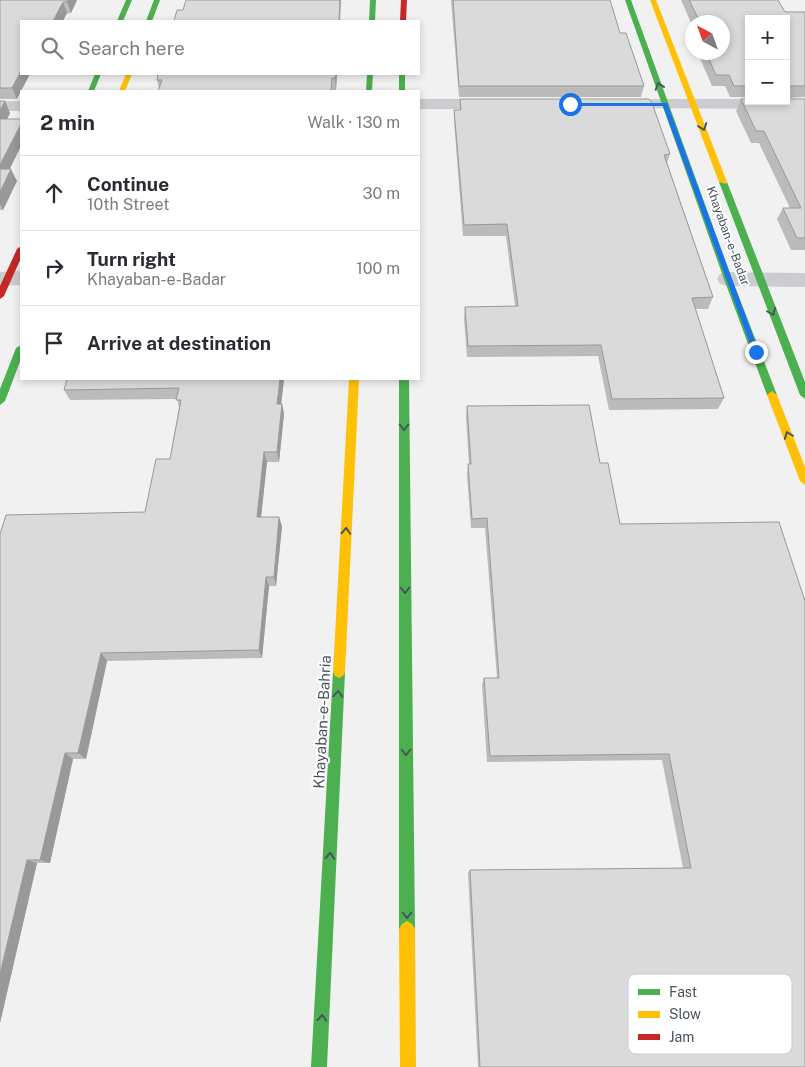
<!DOCTYPE html>
<html lang="en">
<head>
<meta charset="utf-8">
<style>
	body { margin:0; font-family:"Public Sans",sans-serif; background:#f7f7f7; color:#2b2b33 }
	.controls { position:absolute; right:15px; top:15px; display:grid; overflow:hidden; border-radius:0px; box-shadow:0 2px 8px #0003 }
	.controls button { width:45px; height:45px; display:grid; place-items:center; padding:0; border:0; border-bottom:1px solid #e1e1e2; background:#fff; color:#2b2b33; font:25px sans-serif }
	.compass { position:absolute; left:685px; top:15px; width:45px; height:45px; border-radius:50%; background:#fff; box-shadow:0 2px 8px #0003; rotate:319deg }
	.stop { position:absolute; width:15px; height:15px; margin:-11px; border:4px solid #1a73e8; border-radius:50%; background:#fff }
	.stop.end { background:#1a73e8; border-color:#fff; box-shadow:0 1px 5px #0008 }
	.list { margin:0; padding:0; list-style:none }
	h2 { display:flex; justify-content:space-between; align-items:center; height:65px; margin:0; padding:0 20px; font-size:21px }
	h2 small { font-size:16px; font-weight:400; color:#7c7c81 }
	.list li { display:grid; grid-template-columns:32px 1fr auto; gap:15px; align-items:center; box-sizing:border-box; height:75px; padding:0 20px; border-top:1px solid #e1e1e2 }
	.list b { display:block; font-size:19px; white-space:nowrap }
	.list p { margin:0; font-size:16px; white-space:nowrap; color:#7c7c81 }
	.list em { font-size:16px; font-style:normal; color:#7c7c81 }
	.icon { flex:none; width:28px; height:28px; fill:none; stroke:currentColor; stroke-width:2; stroke-linecap:round; stroke-linejoin:round }
	.map { position:relative; flex:none; width:805px; height:1067px; overflow:hidden }
	.search { position:absolute; background:#fff; box-shadow:0 2px 8px #0003; left:20px; top:20px; width:400px; height:55px; display:flex; align-items:center; gap:12px; box-sizing:border-box; padding:0 18px; border-radius:0px; color:#7c7c81; font-size:19px }
	.panel { position:absolute; background:#fff; box-shadow:0 2px 8px #0003; left:20px; top:90px; width:400px; height:290px; border-radius:0px }
	.map>svg:first-child { display:block }
	.lines { fill:none; stroke-linecap:round; stroke-linejoin:round }
	.street { fill:#cacccf; fill-rule:evenodd }
	.fast { fill:#4caf50; fill-rule:evenodd }
	.slow { fill:#ffc107; fill-rule:evenodd }
	.jam { fill:#c62828; fill-rule:evenodd }
	.wall { fill:#bbbbbc }
	.shaded-wall { fill:#999 }
	.building { fill:#dadadb; stroke:#999 }
	.oneway { stroke:#48575c }
	.route { fill:#1a73e8 }
	.labels { text-anchor:middle; dominant-baseline:central; stroke-width:4; stroke-linejoin:round; paint-order:stroke }
	.far-street-label { font-size:12px; fill:#48525d; stroke:#fff }
	.street-label { font-size:15px; fill:#48525d; stroke:#fff }
	.key { fill:#fff; stroke:#c8cbce; stroke-width:1 }
	.key-label { font-size:14px; fill:#48525d }
</style>
</head>
<body>
<div class="map">
<svg width="805" height="1067" viewBox="0 0 805 1067">
	<rect width="100%" height="100%" fill="#f1f1f1"/>
	<g class="lines">
		<path class="street" d="M419 99H496L502 100 505 104 502 108 496 109H419Z
			M614 99H749V101H786V99H805V109L608 108 605 104 608 100Z
			M0 101H21V111H0Z
			M21 271V285L0 286V272Z
			M728 272 805 273V287L728 286 720 284 717 279 720 274Z"/>
		<path class="fast" d="M126 0H132L123 21H117Z
			M154 0H160L152 21H146Z
			M370 0H376L375 21H369Z
			M625 0H631L732 279 777 395 776 398 772 399 767 395 724 279Z
			M95 74H101L94 91H88Z
			M367 74H373L372 91H366Z
			M399 74H405V91H399Z
			M720 180 727 182 805 382V399L800 395 719 182Z
			M21 345V359L5 401 0 405V389L16 348Z
			M399 379H409L415 929 412 934 407 937 402 934 399 929Z
			M339 666 343 668 345 672 327 1067H311L333 672 335 668Z"/>
		<path class="slow" d="M650 0H656L727 182 726 184 719 182Z
			M126 74H132L125 91H119Z
			M349 379H359L345 672 343 676 339 678 335 676 333 672Z
			M772 391 777 395 805 467V485L800 481 767 395Z
			M407 921 412 924 415 929 416 1067H400L399 929 402 924Z"/>
		<path class="jam" d="M401 0H407L406 21H400Z
			M21 246V258L4 296 0 299V286L17 249Z"/>
	</g>
	<path class="wall" d="M0 0H77L71 13 21 21 17 99H0Z
		M451 0H610L620 33 644 86 641 97H459Z
		M681 0H778L785 12H805V97L786 98V19H749V97H730L725 86H712L698 54 699 52H722V22H692V25Z
		M337 74 336 90H333V91H158L159 89 157 80Z
		M460 99 670 154 667 163 713 297 708 309H695L724 398 718 409 609 410 598 356 467 357 464 318 465 307 515 306 506 236H463L454 121V110H460Z
		M741 99H805V250H791L777 219 783 208H790L759 143H751L736 111Z
		M0 101 10 113 7 119 9 169 17 181 3 210H0Z
		M284 379 281 404H282L284 414 279 462H267L261 517 282 526 276 586H269L262 658 107 661 86 759H73L50 863H37L0 1023V534L145 512 170 459 179 408 177 399 70 400 64 390Z
		M467 406 600 463 620 524 805 1067H478L468 873 470 870 683 868 662 760 487 762 482 685 484 678H497L485 528H471L467 475 468 464H469L466 417Z"/>
	<path class="shaded-wall" d="M68 0H77L71 13 67 2Z
		M340 0H341L340 21H339Z
		M63 2 67 13 63 21H53Z
		M21 71V74H30L17 99 12 88Z
		M336 74H337L336 90 335 78Z
		M5 101 10 113 1 131 0 129V110Z
		M21 124V146L4 181 0 174V165Z
		M11 169 17 181 3 210 0 204V192Z
		M280 379H284L280 414 277 404Z
		M282 404 284 414 279 462 277 452Z
		M264 452 267 462 260 527 257 517Z
		M279 517 282 526 276 586 274 577Z
		M266 577 269 586 262 658 259 650Z
		M101 653 107 661 86 759 78 753Z
		M65 753 73 759 50 863 40 860Z
		M27 860 37 863 0 1023V974Z"/>
	<path class="building" d="M0 0H68L67 2H63L53 21H21V71L12 88H0Z
		M186 0H340L339 21H174L177 10H183Z
		M453 0H610L620 33H626L644 86H459Z
		M689 0H778L785 12H805V86H786V19H749V86H734L729 75H716L706 52H722V22H700Z
		M158 74H336L335 78H332L331 91H158L162 80H157Z
		M460 99H649L652 103 670 154 664 155 713 297 692 298 724 398 612 399 601 345 468 346 465 307 518 306 507 224 464 225 454 110H461Z
		M741 99H749V101H786V99H805V238H797L783 208H801L764 131H756Z
		M0 101H5L0 110Z
		M0 119H21V124L0 165Z
		M0 169H11L0 192Z
		M67 379H280L277 404H282L277 452H264L257 517H279L274 577H266L259 650 101 653 78 753H65L40 860H27L0 974V534L6 515 145 512 156 459H170L181 400H176L179 388 64 390Z
		M589 405 600 463H608L620 524 779 522 805 601V1067H480L470 870 691 868 669 754 490 756 484 678H499L487 518 472 519 468 464H471L467 406Z"/>
	<defs><path id="oneway-chevron" d="M-2-3.5L2.5 0L-2 3.5" fill="none" stroke-width="1.6" stroke-linecap="round" stroke-linejoin="round" transform="scale(1.25)"/></defs>
	<g class="oneway">
		<use href="#oneway-chevron" transform="translate(659 86) rotate(-109)"/>
		<use href="#oneway-chevron" transform="translate(703 127) rotate(70)"/>
		<use href="#oneway-chevron" transform="translate(772 312) rotate(69)"/>
		<use href="#oneway-chevron" transform="translate(404 427) rotate(90)"/>
		<use href="#oneway-chevron" transform="translate(788 435) rotate(-111)"/>
		<use href="#oneway-chevron" transform="translate(346 531) rotate(-87)"/>
		<use href="#oneway-chevron" transform="translate(405 590) rotate(90)"/>
		<use href="#oneway-chevron" transform="translate(338 694) rotate(-87)"/>
		<use href="#oneway-chevron" transform="translate(406 752) rotate(90)"/>
		<use href="#oneway-chevron" transform="translate(330 856) rotate(-87)"/>
		<use href="#oneway-chevron" transform="translate(407 915) rotate(90)"/>
		<use href="#oneway-chevron" transform="translate(322 1018) rotate(-87)"/>
	</g>
	<path class="route" d="M569 103H667L759 352 758 354 753 352 663 106H570Z"/>
	<g class="labels">
		<g class="far-street-label">
			<text transform="translate(728 236) rotate(70)">Khayaban-e-Badar</text>
		</g>
		<g class="street-label">
			<text transform="translate(322 722) rotate(-87)">Khayaban-e-Bahria</text>
		</g>
	</g>
	<rect x="628" y="974" width="164" height="80" rx="8" class="key"/>
	<rect x="638" y="989" width="22" height="6" fill="#4caf50"/>
	<rect x="638" y="1011" width="22" height="7" fill="#ffc107"/>
	<rect x="638" y="1034" width="22" height="6" fill="#c62828"/>
	<g class="key-label">
		<text x="669" y="997">Fast</text>
		<text x="669" y="1019">Slow</text>
		<text x="669" y="1042">Jam</text>
	</g>
</svg>
<div class="controls">
<button>+</button>
<button>−</button>
</div>
<svg class="compass" viewBox="-18 -18 36 36"><path d="M0-13l5 13h-10z" fill="#e53935"/><path d="M0 13l5-13h-10z" fill="#7c7c81"/></svg>
<div class="stop" style="left:570px;top:104px"></div>
<div class="stop end" style="left:756px;top:352px"></div>
<div class="search"><svg class="icon" aria-label="search" viewBox="0 0 24 24"><circle cx="10" cy="10" r="6"/><path d="M15 15l6 6"/></svg>Search here</div>
<section class="panel">
<h2>2 min<small>Walk · 130 m</small></h2>
<ul class="list">
<li><svg class="icon" aria-label="ahead" viewBox="0 0 24 24"><path d="M12 20V5M6 11l6-6 6 6"/></svg><div><b>Continue</b><p>10th Street</p></div><em>30 m</em></li>
<li><svg class="icon" aria-label="right" viewBox="0 0 24 24"><path d="M7 20v-9h11M14 6l5 5-5 5"/></svg><div><b>Turn right</b><p>Khayaban-e-Badar</p></div><em>100 m</em></li>
<li><svg class="icon" aria-label="arrive" viewBox="0 0 24 24"><path d="M6 21V4h12l-3 4 3 4H6"/></svg><div><b>Arrive at destination</b></div></li>
</ul>
</section>
</div>
</body>
</html>
